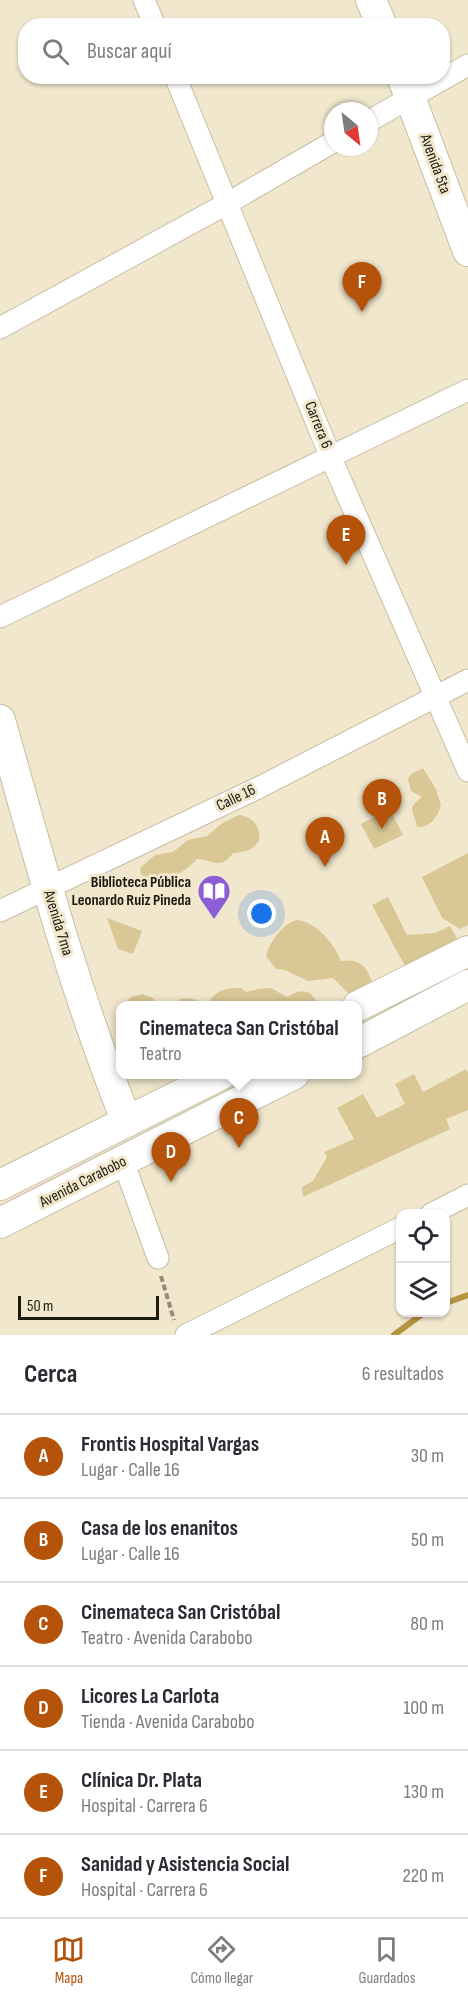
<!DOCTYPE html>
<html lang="es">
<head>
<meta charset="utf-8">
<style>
	body { margin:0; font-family:"Sofia Sans Condensed",sans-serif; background:#f7f7f7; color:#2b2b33 }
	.controls { position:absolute; right:18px; bottom:18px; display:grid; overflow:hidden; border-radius:12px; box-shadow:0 2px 4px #0004 }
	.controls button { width:54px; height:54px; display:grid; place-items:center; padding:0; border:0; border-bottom:2px solid #e1e1e2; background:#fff; color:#2b2b33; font:30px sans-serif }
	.compass { position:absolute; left:324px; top:102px; width:54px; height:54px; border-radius:50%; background:#fff; box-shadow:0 2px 4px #0004; rotate:151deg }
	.scale { position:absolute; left:18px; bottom:15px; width:141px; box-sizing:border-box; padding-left:6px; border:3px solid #1d1a10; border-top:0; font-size:16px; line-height:21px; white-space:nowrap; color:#1d1a10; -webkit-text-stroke:4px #f1e7cd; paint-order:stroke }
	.you { position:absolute; left:262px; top:914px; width:21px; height:21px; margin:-15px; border:4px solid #fff; border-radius:50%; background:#1a73e8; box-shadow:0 0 0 9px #1a73e833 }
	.badge { display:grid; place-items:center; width:39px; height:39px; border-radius:50%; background:#b45309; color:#fff; font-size:20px; font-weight:700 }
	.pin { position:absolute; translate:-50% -50px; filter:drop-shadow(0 2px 3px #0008) }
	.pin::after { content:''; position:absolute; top:32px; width:21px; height:18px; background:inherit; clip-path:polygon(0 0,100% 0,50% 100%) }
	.popup { position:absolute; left:116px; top:1001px; width:246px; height:78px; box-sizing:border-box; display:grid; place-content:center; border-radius:12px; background:#fff; filter:drop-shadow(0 2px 4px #0005); font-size:20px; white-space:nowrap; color:#7c7c81 }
	.popup b { font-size:22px; color:#2b2b33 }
	.popup::after { content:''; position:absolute; left:50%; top:100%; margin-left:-12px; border:12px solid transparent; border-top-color:#fff }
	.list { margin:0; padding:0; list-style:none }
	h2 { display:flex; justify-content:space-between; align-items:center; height:78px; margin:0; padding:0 24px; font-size:26px }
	h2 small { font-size:20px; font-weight:400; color:#7c7c81 }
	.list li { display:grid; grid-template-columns:39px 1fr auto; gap:18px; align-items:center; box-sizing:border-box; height:84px; padding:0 24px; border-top:2px solid #e1e1e2 }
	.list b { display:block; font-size:22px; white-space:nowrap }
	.list p { margin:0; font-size:20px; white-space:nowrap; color:#7c7c81 }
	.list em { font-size:20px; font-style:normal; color:#7c7c81 }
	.icon { flex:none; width:33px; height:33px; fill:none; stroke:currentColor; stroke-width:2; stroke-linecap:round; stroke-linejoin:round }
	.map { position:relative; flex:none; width:468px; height:1335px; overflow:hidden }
	.search { position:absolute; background:#fff; box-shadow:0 2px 4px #0004; left:18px; right:18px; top:18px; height:66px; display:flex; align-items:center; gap:15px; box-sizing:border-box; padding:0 21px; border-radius:24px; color:#7c7c81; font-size:22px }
	.sheet { height:582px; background:#fff }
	nav { display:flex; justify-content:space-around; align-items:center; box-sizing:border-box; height:84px; border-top:2px solid #e1e1e2; background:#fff; font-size:16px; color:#7c7c81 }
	nav a { display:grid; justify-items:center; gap:3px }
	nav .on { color:#b45309 }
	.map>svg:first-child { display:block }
	.green { fill:#dac796 }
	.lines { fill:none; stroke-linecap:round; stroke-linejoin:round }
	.stream { stroke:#b4943e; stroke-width:6 }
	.street-casing { stroke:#c7bda4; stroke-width:23 }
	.secondary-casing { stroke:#c7bda4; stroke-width:32 }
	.path { stroke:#948d7a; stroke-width:4; stroke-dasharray:6 3; stroke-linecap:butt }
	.street { stroke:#fff; stroke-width:21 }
	.secondary { stroke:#fff; stroke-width:30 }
	.labels { text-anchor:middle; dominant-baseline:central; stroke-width:6; stroke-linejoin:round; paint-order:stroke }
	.street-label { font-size:16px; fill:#1d1a10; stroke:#f1e7cd }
	.poi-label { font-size:16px; font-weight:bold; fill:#1d1a10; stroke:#f1e7cd; text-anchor:end }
</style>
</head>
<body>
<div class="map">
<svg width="468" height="1335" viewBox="0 0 468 1335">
	<rect width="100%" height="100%" fill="#f1e7cd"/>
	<path class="green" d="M423 768 436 789 441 805C438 816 431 828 417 827 415 812 405 809 422 797L411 791 408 779 411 774Z
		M390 809 403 835 374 849 361 824Z
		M239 815C253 817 261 826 259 841 252 851 245 852 233 853 220 871 213 860 197 859 185 872 168 882 150 881L140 873 141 867 155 855 173 852 188 840 207 836 221 824Z
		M468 853V925L460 929 442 918 422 877Z
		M388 897 407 935 435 933 450 926 459 942 406 968 372 905Z
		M107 918 142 931 133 954 118 949Z
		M297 920C316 922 334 943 341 961 358 958 368 966 372 983L350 995 333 978 308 981 285 970 276 969 266 956C270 942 282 924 297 920Z
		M235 988H241L246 992 258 989 271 988 287 997C296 992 300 990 310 993L318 1003 317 1006 175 1005 180 999C190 997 195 999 203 1004L209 1002C216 991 223 989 235 988Z
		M142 994 153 998 157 1005H123L131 997Z
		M466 1069 468 1073V1110L446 1119 450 1129 303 1197 302 1187 313 1181 327 1157 324 1152 354 1139 337 1108 363 1094 377 1118 405 1104 395 1084 414 1074 423 1092Z"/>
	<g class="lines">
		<path class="stream" d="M446 1303 468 1295
			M394 1335 425 1312"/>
		<defs>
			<path id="street" d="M144 0 155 26
				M175 76 331 458 468 771
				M369 121 468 65
				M0 328 228 203 333 142
				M0 617 468 390
				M0 911 260 787 468 680
				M123 1161 158 1258
				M431 1214 468 1195
				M186 1335 400 1228"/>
			<path id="secondary" d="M371 0 382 26
				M402 76 468 251
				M0 720C38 855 74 991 127 1122
				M358 1006 468 951
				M358 1043 468 985
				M0 1185 222 1074
				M0 1223 294 1074"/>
		</defs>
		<use href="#street" class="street-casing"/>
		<use href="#secondary" class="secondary-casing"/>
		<path class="path" d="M161 1276 174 1320"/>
		<use href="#street" class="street"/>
		<use href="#secondary" class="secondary"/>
	</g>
	<defs>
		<symbol id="library-pin" viewBox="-11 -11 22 30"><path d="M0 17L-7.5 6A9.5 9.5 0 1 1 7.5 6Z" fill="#8c5dd7" stroke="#f1e7cd"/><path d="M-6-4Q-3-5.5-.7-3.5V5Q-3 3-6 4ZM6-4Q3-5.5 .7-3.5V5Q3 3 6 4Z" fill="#fff"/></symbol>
	</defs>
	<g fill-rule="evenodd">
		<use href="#library-pin" x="195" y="872" width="38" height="52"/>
	</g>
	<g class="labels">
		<g class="street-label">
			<text transform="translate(435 164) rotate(70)">Avenida 5ta</text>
			<text transform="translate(318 425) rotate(68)">Carrera 6</text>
			<text transform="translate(236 798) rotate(-26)">Calle 16</text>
			<text transform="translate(58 923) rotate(73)">Avenida 7ma</text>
			<text transform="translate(83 1182) rotate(-27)">Avenida Carabobo</text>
		</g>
		<g class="poi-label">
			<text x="191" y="882">Biblioteca Pública<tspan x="191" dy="18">Leonardo Ruiz Pineda</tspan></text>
		</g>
	</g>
</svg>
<div class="controls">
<button><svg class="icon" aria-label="locate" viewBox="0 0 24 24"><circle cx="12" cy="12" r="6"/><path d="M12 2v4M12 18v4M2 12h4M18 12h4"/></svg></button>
<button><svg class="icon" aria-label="layers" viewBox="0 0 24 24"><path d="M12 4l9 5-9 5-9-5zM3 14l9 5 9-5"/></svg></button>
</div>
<svg class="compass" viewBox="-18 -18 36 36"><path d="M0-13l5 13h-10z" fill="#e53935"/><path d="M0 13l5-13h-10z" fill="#7c7c81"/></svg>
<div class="scale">50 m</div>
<div class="you"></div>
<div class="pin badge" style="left:325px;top:867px">A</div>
<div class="pin badge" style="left:382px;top:829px">B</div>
<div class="pin badge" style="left:239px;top:1148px">C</div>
<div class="popup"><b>Cinemateca San Cristóbal</b>Teatro</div>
<div class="pin badge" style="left:171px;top:1182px">D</div>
<div class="pin badge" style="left:346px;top:565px">E</div>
<div class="pin badge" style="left:362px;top:312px">F</div>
<div class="search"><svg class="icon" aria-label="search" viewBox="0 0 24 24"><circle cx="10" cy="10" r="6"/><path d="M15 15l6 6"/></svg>Buscar aquí</div>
</div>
<section class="sheet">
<h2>Cerca<small>6 resultados</small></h2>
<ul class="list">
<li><span class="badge">A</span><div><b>Frontis Hospital Vargas</b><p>Lugar · Calle 16</p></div><em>30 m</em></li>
<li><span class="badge">B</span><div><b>Casa de los enanitos</b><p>Lugar · Calle 16</p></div><em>50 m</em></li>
<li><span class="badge">C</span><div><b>Cinemateca San Cristóbal</b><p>Teatro · Avenida Carabobo</p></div><em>80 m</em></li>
<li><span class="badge">D</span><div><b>Licores La Carlota</b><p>Tienda · Avenida Carabobo</p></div><em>100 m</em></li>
<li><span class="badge">E</span><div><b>Clínica Dr. Plata</b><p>Hospital · Carrera 6</p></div><em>130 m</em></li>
<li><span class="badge">F</span><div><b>Sanidad y Asistencia Social</b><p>Hospital · Carrera 6</p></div><em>220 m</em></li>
</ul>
</section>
<nav>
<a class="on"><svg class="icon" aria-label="map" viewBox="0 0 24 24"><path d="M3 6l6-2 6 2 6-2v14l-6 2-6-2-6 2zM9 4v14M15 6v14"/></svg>Mapa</a>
<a><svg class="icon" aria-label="directions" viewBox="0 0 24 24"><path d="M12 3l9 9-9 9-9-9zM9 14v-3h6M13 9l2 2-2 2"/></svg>Cómo llegar</a>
<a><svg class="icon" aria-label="saved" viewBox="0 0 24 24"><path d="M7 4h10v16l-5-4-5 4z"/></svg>Guardados</a>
</nav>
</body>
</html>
